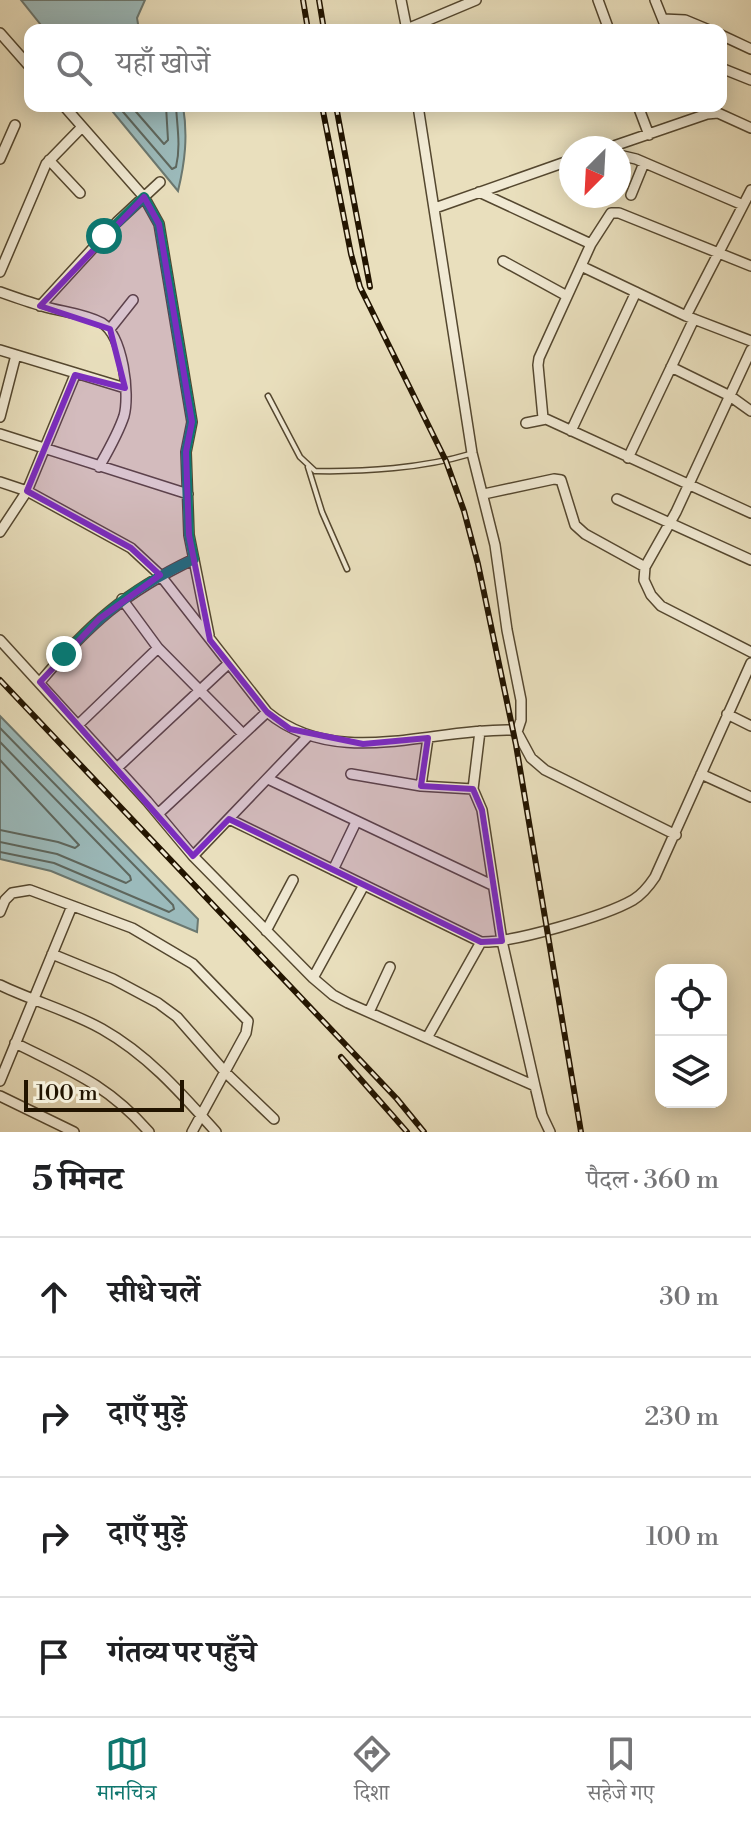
<!DOCTYPE html>
<html lang="hi">
<head>
<meta charset="utf-8">
<style>
	body { margin:0; font-family:"Libre Bodoni","Noto Serif Devanagari",serif; background:#f2f2f2; color:#202124 }
	.controls { position:absolute; right:24px; bottom:24px; display:grid; overflow:hidden; border-radius:16px; box-shadow:0 4px 20px #0003 }
	.controls button { width:72px; height:72px; display:grid; place-items:center; padding:0; border:0; border-bottom:2px solid #e0e0e0; background:#fff; color:#202124; font:40px sans-serif }
	.compass { position:absolute; left:559px; top:136px; width:72px; height:72px; border-radius:50%; background:#fff; box-shadow:0 4px 20px #0003; rotate:204deg }
	.scale { position:absolute; left:24px; bottom:20px; width:160px; box-sizing:border-box; padding-left:8px; border:4px solid #221400; border-top:0; font-size:22px; line-height:28px; white-space:nowrap; color:#221400; -webkit-text-stroke:6px #f1ead4; paint-order:stroke }
	.stop { position:absolute; width:24px; height:24px; margin:-18px; border:6px solid #0f766e; border-radius:50%; background:#fff }
	.stop.end { background:#0f766e; border-color:#fff; box-shadow:0 2px 8px #0008 }
	.list { margin:0; padding:0; list-style:none }
	h2 { display:flex; justify-content:space-between; align-items:center; height:104px; margin:0; padding:0 32px; font-size:34px }
	h2 small { font-size:26px; font-weight:400; color:#757577 }
	.list li { display:grid; grid-template-columns:52px 1fr auto; gap:24px; align-items:center; box-sizing:border-box; height:120px; padding:0 32px; border-top:2px solid #e0e0e0 }
	.list b { display:block; font-size:30px; white-space:nowrap }
	.list em { font-size:26px; font-style:normal; color:#757577 }
	.icon { flex:none; width:44px; height:44px; fill:none; stroke:currentColor; stroke-width:2; stroke-linecap:round; stroke-linejoin:round }
	.map { position:relative; flex:none; width:751px; height:1132px; overflow:hidden }
	.search { position:absolute; background:#fff; box-shadow:0 4px 20px #0003; left:24px; right:24px; top:24px; height:88px; display:flex; align-items:center; gap:20px; box-sizing:border-box; padding:0 28px; border-radius:16px; color:#757577; font-size:30px }
	.sheet { height:584px; background:#fff }
	nav { display:flex; justify-content:space-around; align-items:center; box-sizing:border-box; height:112px; border-top:2px solid #e0e0e0; background:#fff; font-size:22px; color:#757577 }
	nav a { display:grid; justify-items:center; gap:4px }
	nav .on { color:#0f766e }
	.map>svg:first-child { display:block }
	.water { fill:#9bbabb; stroke:#6b7870; stroke-width:2 }
	.lines { fill:none; stroke-linecap:round; stroke-linejoin:round }
	.shore { stroke:#5e675e; stroke-width:2 }
	.lane-casing { stroke:#54472f; stroke-width:7 }
	.street-casing { stroke:#54472f; stroke-width:12 }
	.lane { stroke:#f1ead4; stroke-width:4 }
	.street { stroke:#f1ead4; stroke-width:9 }
	.rail-casing { stroke:#221400; stroke-width:6 }
	.rail { stroke:#f1ead4; stroke-width:3; stroke-dasharray:9; stroke-linecap:butt }
	.route { stroke:#0f766e; stroke-width:10 }
	.marked { fill:#7b2cbf; fill-opacity:0.2; stroke:#7b2cbf; stroke-width:6; stroke-linejoin:round }
</style>
</head>
<body>
<div class="map">
<svg width="751" height="1132" viewBox="0 0 751 1132">
	<rect width="100%" height="100%" fill="#e9dfbd"/>
	<filter id="stains"><feTurbulence type="fractalNoise" baseFrequency=".0025" numOctaves="4"/><feColorMatrix values="0 0 0 0 .2 0 0 0 0 .09 0 0 0 0 .02 0 0 0 .5 -.17"/></filter>
	<radialGradient id="worn" r=".72"><stop offset=".6" stop-color="#630" stop-opacity="0"/><stop offset="1" stop-color="#630" stop-opacity=".3"/></radialGradient>
	<path class="water" d="M21 0H145L137 18 139 30H45Z
		M108 106H183C188 136 185 162 178 191Z
		M0 716 198 919 197 932 51 871 0 859Z"/>
	<g class="lines">
		<path class="shore" d="M118 106 172 169 176 167C181 146 177 126 176 106
			M131 106 164 144 168 140 166 106
			M0 728 173 905 174 909 169 912 54 863 0 852
			M0 742 130 876 131 880 126 883 57 854 0 842
			M0 760 79 845 75 848 58 842 0 830"/>
		<defs>
			<path id="lane" d="M268 396 300 457 315 471C364 472 424 468 470 454
				M308 467 322 512 347 569"/>
			<path id="street" d="M401 0 407 30
				M598 0 609 30
				M655 0 667 30
				M663 19 685 20 709 30
				M407 29 476 0
				M0 33 30 67
				M721 35 751 49
				M721 68 751 80
				M64 106 144 197 159 224 192 422 186 452 189 535 209 635
				M418 106 472 453 495 545 507 630 521 700V720L517 732
				M638 106 649 135
				M707 114 718 113 751 128
				M608 148 707 114 703 106
				M619 155 636 159 743 205
				M0 159 15 125
				M49 160 80 193
				M479 192 591 244
				M631 195 644 163
				M435 208 571 160
				M503 261 567 296
				M581 266 686 316 751 341
				M0 272 46 164 82 127
				M0 292C14 297 28 302 42 306 62 312 83 313 102 323 123 336 130 394 124 416 118 434 108 451 99 467
				M40 306 117 222 160 182
				M686 316 751 190
				M110 329 133 300
				M0 350 125 388
				M751 350 676 512 645 567 644 580 651 595 661 606 751 652
				M671 367 730 396 751 411
				M0 417 16 355
				M543 418 538 365 539 358 591 244 611 213H619L751 266
				M526 423 546 419 751 513
				M571 431 636 292
				M0 434 188 494
				M628 458 694 319
				M0 482 27 491 131 548 160 575 267 712C337 770 430 728 511 730L517 732 531 758 545 770 676 835
				M484 494 554 479 561 480 575 525 585 534 645 567
				M617 499 751 560
				M0 532 27 491 75 375
				M122 599 158 648 243 734
				M0 640 147 801 193 856 313 978 333 995 348 1003 535 1086 542 1115 550 1132
				M40 682C89 624 125 592 194 559
				M727 714 751 726
				M78 725 158 648
				M480 731 473 789 482 810 502 941 535 1086
				M117 768 228 664
				M351 774 421 786 473 789
				M701 774 751 797
				M268 779 492 885
				M421 786 428 738
				M158 814 267 712
				M229 819 481 942C513 943 605 916 633 900 643 894 649 886 655 877L751 663
				M193 856 308 736
				M333 870 356 822
				M0 912 5 900 12 893 30 890 132 928 193 964 248 1021 246 1033 192 1132
				M266 931 293 880
				M52 954 113 979 158 1003 177 1017 226 1073 274 1119
				M313 978 364 885
				M0 985C33 1001 70 1011 102 1029 148 1055 181 1093 216 1132
				M369 1012 390 967
				M427 1038 481 942
				M15 1043C71 1071 107 1084 149 1132
				M0 1081 72 906
				M0 1096 74 1132"/>
		</defs>
		<use href="#lane" class="lane-casing"/>
		<use href="#street" class="street-casing"/>
		<use href="#lane" class="lane"/>
		<use href="#street" class="street"/>
		<defs>
			<path id="rail" d="M303 0 308 30
				M319 0 324 30
				M322 106 351 254 360 287 446 461 464 511 478 564 516 745 581 1132
				M336 106 370 287
				M0 680 397 1099 424 1132
				M341 1057 407 1132"/>
		</defs>
		<use href="#rail" class="rail-casing"/>
		<use href="#rail" class="rail"/>
	</g>
	<g class="lines">
		<path class="route" d="M64 654C108 609 136 586 194 559L189 535 186 452 192 422 159 224 144 197 104 236"/>
	</g>
	<path class="marked" d="M144 197 159 224 192 422 186 452 189 535 210 640 267 712 290 729 363 744 428 738 421 786 473 789 482 810 502 941 481 942 229 819 193 856 40 682 99 619 160 575 131 548 27 491 75 375 125 388 110 329 40 306Z"/>
	<rect width="100%" height="100%" filter="url(#stains)"/>
	<rect width="100%" height="100%" fill="url(#worn)"/>
</svg>
<div class="controls">
<button><svg class="icon" aria-label="locate" viewBox="0 0 24 24"><circle cx="12" cy="12" r="6"/><path d="M12 2v4M12 18v4M2 12h4M18 12h4"/></svg></button>
<button><svg class="icon" aria-label="layers" viewBox="0 0 24 24"><path d="M12 4l9 5-9 5-9-5zM3 14l9 5 9-5"/></svg></button>
</div>
<svg class="compass" viewBox="-18 -18 36 36"><path d="M0-13l5 13h-10z" fill="#e53935"/><path d="M0 13l5-13h-10z" fill="#757577"/></svg>
<div class="scale">100 m</div>
<div class="stop" style="left:104px;top:236px"></div>
<div class="stop end" style="left:64px;top:654px"></div>
<div class="search"><svg class="icon" aria-label="search" viewBox="0 0 24 24"><circle cx="10" cy="10" r="6"/><path d="M15 15l6 6"/></svg>यहाँ खोजें</div>
</div>
<section class="sheet">
<h2>5 मिनट<small>पैदल · 360 m</small></h2>
<ul class="list">
<li><svg class="icon" aria-label="ahead" viewBox="0 0 24 24"><path d="M12 20V5M6 11l6-6 6 6"/></svg><div><b>सीधे चलें</b></div><em>30 m</em></li>
<li><svg class="icon" aria-label="right" viewBox="0 0 24 24"><path d="M7 20v-9h11M14 6l5 5-5 5"/></svg><div><b>दाएँ मुड़ें</b></div><em>230 m</em></li>
<li><svg class="icon" aria-label="right" viewBox="0 0 24 24"><path d="M7 20v-9h11M14 6l5 5-5 5"/></svg><div><b>दाएँ मुड़ें</b></div><em>100 m</em></li>
<li><svg class="icon" aria-label="arrive" viewBox="0 0 24 24"><path d="M6 21V4h12l-3 4 3 4H6"/></svg><div><b>गंतव्य पर पहुँचे</b></div></li>
</ul>
</section>
<nav>
<a class="on"><svg class="icon" aria-label="map" viewBox="0 0 24 24"><path d="M3 6l6-2 6 2 6-2v14l-6 2-6-2-6 2zM9 4v14M15 6v14"/></svg>मानचित्र</a>
<a><svg class="icon" aria-label="directions" viewBox="0 0 24 24"><path d="M12 3l9 9-9 9-9-9zM9 14v-3h6M13 9l2 2-2 2"/></svg>दिशा</a>
<a><svg class="icon" aria-label="saved" viewBox="0 0 24 24"><path d="M7 4h10v16l-5-4-5 4z"/></svg>सहेजे गए</a>
</nav>
</body>
</html>
